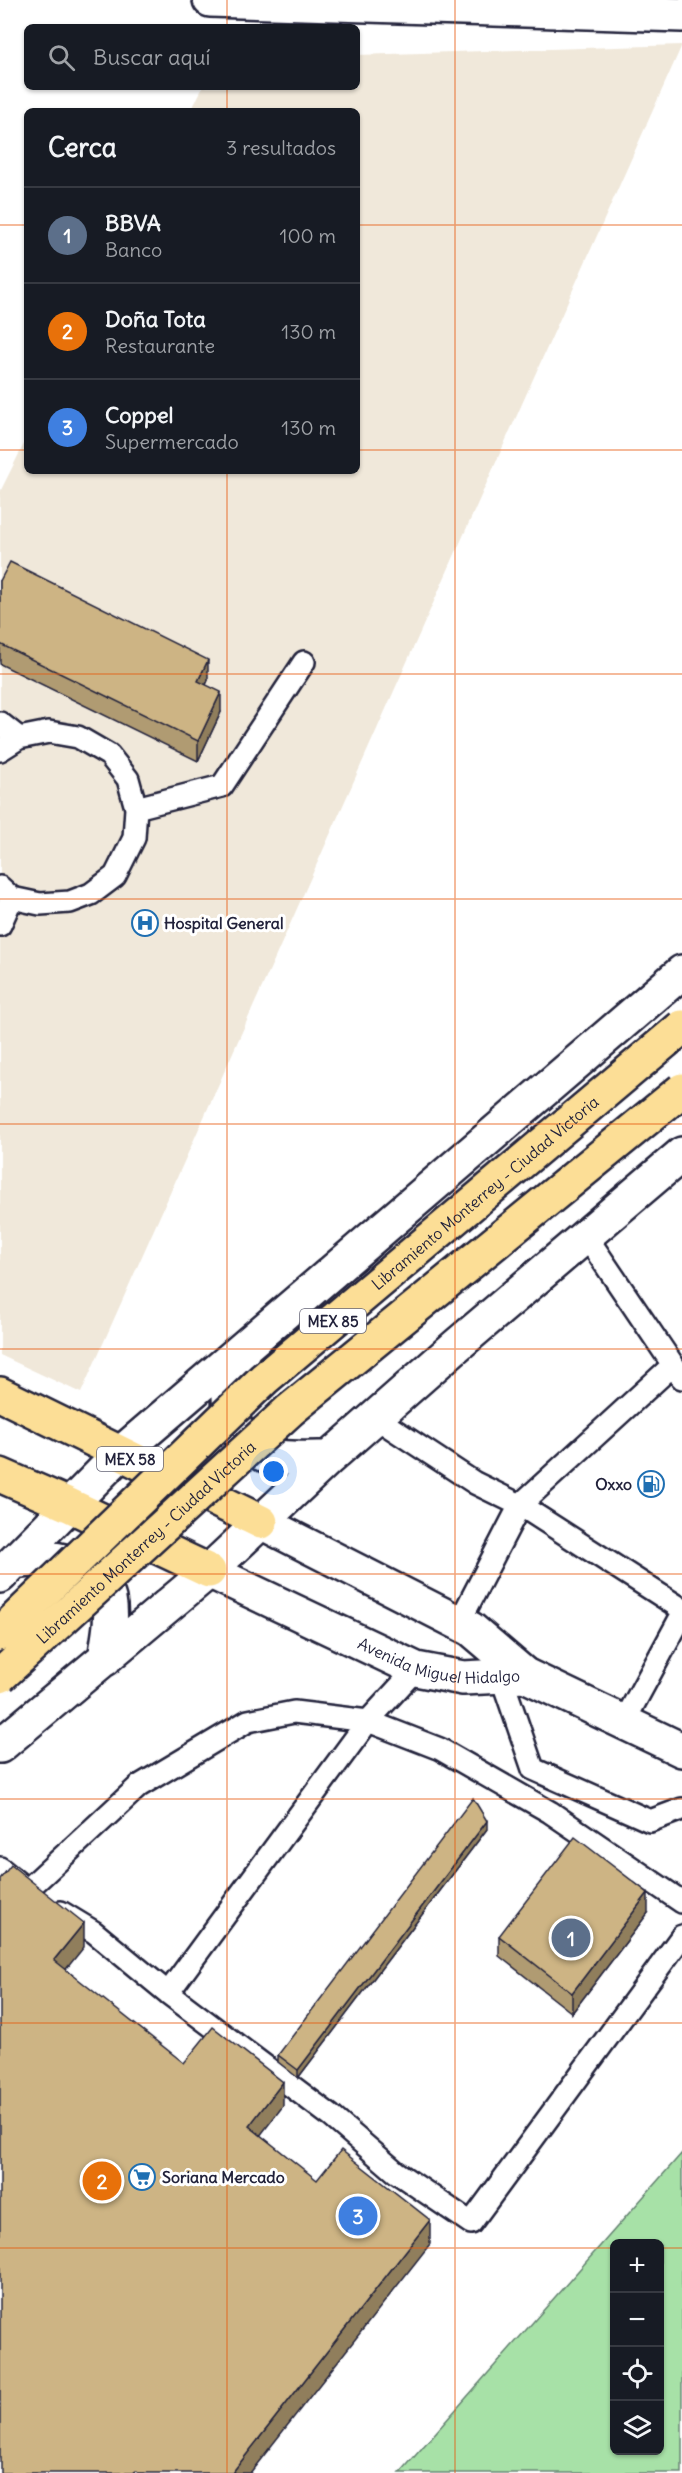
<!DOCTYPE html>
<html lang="es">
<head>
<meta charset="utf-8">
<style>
	body { margin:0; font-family:Delius,sans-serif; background:#20242c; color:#f1f3f6 }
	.controls { position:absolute; right:18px; bottom:18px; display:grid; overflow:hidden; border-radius:9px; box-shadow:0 2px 4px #0004 }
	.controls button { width:54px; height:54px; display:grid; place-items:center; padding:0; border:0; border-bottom:2px solid #363941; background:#171b24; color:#f1f3f6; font:30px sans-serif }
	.you { position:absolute; left:274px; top:1472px; width:21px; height:21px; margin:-15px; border:4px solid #fff; border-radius:50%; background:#1a73e8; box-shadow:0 0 0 9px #1a73e833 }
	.badge { display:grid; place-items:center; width:39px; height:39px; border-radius:50%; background:#7c3aed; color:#fff; font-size:20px; font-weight:700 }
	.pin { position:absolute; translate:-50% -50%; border:3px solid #fff; box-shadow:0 2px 6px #0006 }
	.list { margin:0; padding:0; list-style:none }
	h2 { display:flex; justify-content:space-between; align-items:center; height:78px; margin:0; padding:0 24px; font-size:26px }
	h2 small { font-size:20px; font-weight:400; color:#9ea1a6 }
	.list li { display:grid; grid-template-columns:39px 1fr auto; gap:18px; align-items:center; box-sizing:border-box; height:96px; padding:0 24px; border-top:2px solid #363941 }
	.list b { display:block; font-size:22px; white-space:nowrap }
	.list p { margin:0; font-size:20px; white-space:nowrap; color:#9ea1a6 }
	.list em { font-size:20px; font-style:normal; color:#9ea1a6 }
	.icon { flex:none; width:33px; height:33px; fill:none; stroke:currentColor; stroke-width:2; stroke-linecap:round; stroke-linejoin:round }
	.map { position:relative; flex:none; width:682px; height:2473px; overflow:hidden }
	.search { position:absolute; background:#171b24; box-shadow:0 2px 4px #0004; left:24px; top:24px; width:336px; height:66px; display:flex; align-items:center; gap:15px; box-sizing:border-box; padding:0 21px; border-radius:9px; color:#9ea1a6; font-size:22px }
	.panel { position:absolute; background:#171b24; box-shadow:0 2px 4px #0004; left:24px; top:108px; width:336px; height:366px; border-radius:9px }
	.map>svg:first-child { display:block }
	.built { fill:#f0e8da }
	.green { fill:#a7e1a7; stroke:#648271; stroke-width:1.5; fill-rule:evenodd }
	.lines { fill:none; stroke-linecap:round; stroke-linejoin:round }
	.service-casing { stroke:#22223b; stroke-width:26 }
	.minor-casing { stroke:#22223b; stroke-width:38 }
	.tertiary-casing { stroke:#22223b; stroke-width:38 }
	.secondary-casing { stroke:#22223b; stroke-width:38 }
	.primary-casing { stroke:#22223b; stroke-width:38 }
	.service { stroke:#fff; stroke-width:21 }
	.minor { stroke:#fff; stroke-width:33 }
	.tertiary { stroke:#fff; stroke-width:33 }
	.secondary { stroke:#fff; stroke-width:33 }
	.primary { stroke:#fcde96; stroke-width:33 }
	.trunk-bridge-casing { stroke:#22223b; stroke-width:38; stroke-linecap:butt }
	.trunk-bridge { stroke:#fcde96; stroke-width:33 }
	.wall { fill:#b09b72; stroke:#22223b; stroke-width:1.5 }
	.shaded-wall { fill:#907e5c; stroke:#22223b; stroke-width:1.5 }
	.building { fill:#cdb484; stroke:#22223b; stroke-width:1.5 }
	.grid { fill:none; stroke:#e8590c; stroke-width:1.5; stroke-opacity:0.55 }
	.labels { text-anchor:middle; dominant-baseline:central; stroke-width:6; stroke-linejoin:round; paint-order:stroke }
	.shield { fill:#fff; stroke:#646476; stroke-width:1.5 }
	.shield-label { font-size:15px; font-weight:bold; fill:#22223b }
	.poi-label { font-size:16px; font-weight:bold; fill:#22223b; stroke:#fff; text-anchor:start }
	.street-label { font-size:16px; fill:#22223b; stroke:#fff }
</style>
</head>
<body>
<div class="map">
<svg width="682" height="2473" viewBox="0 0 682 2473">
	<rect width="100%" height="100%" fill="#fff"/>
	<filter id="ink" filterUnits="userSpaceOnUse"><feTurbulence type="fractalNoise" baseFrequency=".0167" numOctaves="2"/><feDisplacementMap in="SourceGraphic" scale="12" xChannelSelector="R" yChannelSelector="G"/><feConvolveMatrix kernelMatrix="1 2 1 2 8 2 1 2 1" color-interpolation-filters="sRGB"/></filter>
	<g filter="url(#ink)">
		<path class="built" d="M682 45 81 1393 0 1355V492L27 438V471H357V111H191L203 87H357V55Z"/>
		<path class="green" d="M682 2153V2473H400ZM614 2244H660V2450H614Z"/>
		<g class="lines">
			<defs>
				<path id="service" d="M0 723 19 738
					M0 750 19 738 49 732 78 737 109 755 128 779 136 808 134 838 115 876 91 894 70 902 40 904 12 898 0 887
					M136 808 222 786 304 662
					M0 925 12 898
					M586 1236 682 1378
					M376 1418 475 1483 520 1505 673 1365
					M459 1623 520 1505 682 1609
					M501 1676 533 1769 650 1821 682 1809
					M624 1722 682 1615
					M0 1868 27 1890 139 1786 248 1721 294 1712 368 1721 440 1749 550 1812 682 1902
					M61 1912 94 1932 168 1993 331 2116 396 2172 471 2223 682 1936
					M168 1993 368 1721 416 1669"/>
				<path id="minor" d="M210 0 682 15"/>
				<path id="tertiary" d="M245 1347C240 1357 231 1370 230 1381 226 1407 234 1440 260 1453 274 1460 312 1458 329 1458
					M14 1562C47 1558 65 1554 93 1576 100 1581 107 1591 109 1599 113 1618 108 1639 105 1659
					M0 1576 120 1454 682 972
					M0 1746 209 1571 329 1458 456 1346 682 1154"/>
				<g id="secondary">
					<path d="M261 1522 471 1629 525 1675 682 1750"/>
					<path id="s1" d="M209 1571 416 1669 463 1678 525 1675"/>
				</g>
				<path id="primary" d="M0 1394 261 1522
					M0 1475 69 1505 209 1571"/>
			</defs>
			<use href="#service" class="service-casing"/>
			<use href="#minor" class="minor-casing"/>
			<use href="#tertiary" class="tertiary-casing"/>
			<use href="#secondary" class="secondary-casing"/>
			<use href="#primary" class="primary-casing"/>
			<use href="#service" class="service"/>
			<use href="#minor" class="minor"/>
			<use href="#tertiary" class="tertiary"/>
			<use href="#secondary" class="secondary"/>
			<use href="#primary" class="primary"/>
			<defs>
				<g id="trunk-bridge">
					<path id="s2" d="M0 1634 264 1379 682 1027"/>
					<path id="s3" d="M0 1676 290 1410 682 1090"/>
				</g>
			</defs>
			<use href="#trunk-bridge" class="trunk-bridge-casing"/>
			<use href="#trunk-bridge" class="trunk-bridge"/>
		</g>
		<path class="wall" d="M0 581 208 680 206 685 221 712 198 761 0 664Z
			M487 1829 298 2078 278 2062V2055Z
			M648 1913 572 2013 499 1956V1936Z"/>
		<path class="shaded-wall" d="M208 660V680L198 701V681Z
			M221 692V712L198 761V741Z
			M487 1821V1829L298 2078V2070Z
			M648 1893V1913L572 2013V1993Z
			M84 1923V1947L54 1984V1960Z
			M283 2082V2106L249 2150V2126Z
			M430 2220V2244L250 2473H232Z"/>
		<path class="building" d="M10 562 208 660 198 681 221 692 198 741 0 644V581Z
			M473 1798 487 1821 298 2070 278 2055Z
			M575 1837 648 1893 572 1993 499 1936Z
			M11 1865 84 1923 54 1960 184 2063 213 2027 283 2082 249 2126 317 2180 341 2150 430 2220 232 2473H138L136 2471 133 2473H0V1879Z"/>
	</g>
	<path class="grid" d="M227 0V27M455 0V2473M227 87V111M0 225H27M357 225H682M0 450H27M357 450H682M227 471V2473M0 674H682M0 899H682M0 1124H682M0 1349H682M0 1574H682M0 1799H682M0 2023H682M0 2248H614M660 2248H682"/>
	<defs>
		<symbol id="hospital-ring" viewBox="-11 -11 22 22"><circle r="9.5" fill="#fff" stroke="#1f6fb2" stroke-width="1.5"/><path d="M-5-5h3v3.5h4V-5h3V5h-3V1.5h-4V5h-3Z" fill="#1f6fb2"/></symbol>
		<symbol id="fuel-ring" viewBox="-11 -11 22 22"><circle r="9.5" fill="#fff" stroke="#1f6fb2" stroke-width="1.5"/><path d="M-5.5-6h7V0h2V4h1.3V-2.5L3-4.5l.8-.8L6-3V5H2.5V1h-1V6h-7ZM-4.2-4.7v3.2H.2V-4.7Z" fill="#1f6fb2"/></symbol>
		<symbol id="supermarket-ring" viewBox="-11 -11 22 22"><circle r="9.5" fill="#fff" stroke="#1f6fb2" stroke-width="1.5"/><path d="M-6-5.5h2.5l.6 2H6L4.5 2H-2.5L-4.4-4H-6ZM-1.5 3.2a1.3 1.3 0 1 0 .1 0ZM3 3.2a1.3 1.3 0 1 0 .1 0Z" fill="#1f6fb2"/></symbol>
	</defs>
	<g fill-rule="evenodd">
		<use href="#hospital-ring" x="130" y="908" width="30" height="30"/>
		<use href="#fuel-ring" x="636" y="1469" width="30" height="30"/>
		<use href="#supermarket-ring" x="127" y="2162" width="30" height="30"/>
	</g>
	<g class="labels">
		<g class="shield">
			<rect x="300" y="1309" width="66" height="24" rx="4.5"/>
			<rect x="97" y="1447" width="66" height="24" rx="4.5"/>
		</g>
		<g class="shield-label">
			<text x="333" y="1321">MEX 85</text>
			<text x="130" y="1459">MEX 58</text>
		</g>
		<g class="poi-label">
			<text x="164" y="923">Hospital General</text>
			<text x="632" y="1484" text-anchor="end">Oxxo</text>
			<text x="162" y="2177">Soriana Mercado</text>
		</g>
		<g class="street-label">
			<text stroke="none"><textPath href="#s2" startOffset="656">Libramiento Monterrey - Ciudad Victoria</textPath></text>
			<text stroke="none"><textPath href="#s3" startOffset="198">Libramiento Monterrey - Ciudad Victoria</textPath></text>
			<text stroke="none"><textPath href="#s1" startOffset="250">Avenida Miguel Hidalgo</textPath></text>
		</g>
	</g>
</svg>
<div class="controls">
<button>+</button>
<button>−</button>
<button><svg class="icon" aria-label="locate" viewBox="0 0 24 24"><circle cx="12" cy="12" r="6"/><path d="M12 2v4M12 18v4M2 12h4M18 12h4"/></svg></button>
<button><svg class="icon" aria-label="layers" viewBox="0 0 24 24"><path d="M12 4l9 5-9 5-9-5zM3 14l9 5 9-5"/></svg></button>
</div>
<div class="you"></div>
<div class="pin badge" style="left:571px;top:1938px;background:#5c6f8a">1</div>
<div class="pin badge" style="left:102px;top:2181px;background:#e8710a">2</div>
<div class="pin badge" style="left:358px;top:2216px;background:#3f7fe0">3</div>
<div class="search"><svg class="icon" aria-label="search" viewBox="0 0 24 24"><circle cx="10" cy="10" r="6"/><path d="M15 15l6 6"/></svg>Buscar aquí</div>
<section class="panel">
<h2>Cerca<small>3 resultados</small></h2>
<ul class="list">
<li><span class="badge" style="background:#5c6f8a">1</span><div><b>BBVA</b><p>Banco</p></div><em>100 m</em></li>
<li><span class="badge" style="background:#e8710a">2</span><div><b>Doña Tota</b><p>Restaurante</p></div><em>130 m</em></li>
<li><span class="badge" style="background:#3f7fe0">3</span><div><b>Coppel</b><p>Supermercado</p></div><em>130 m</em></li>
</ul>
</section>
</div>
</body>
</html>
